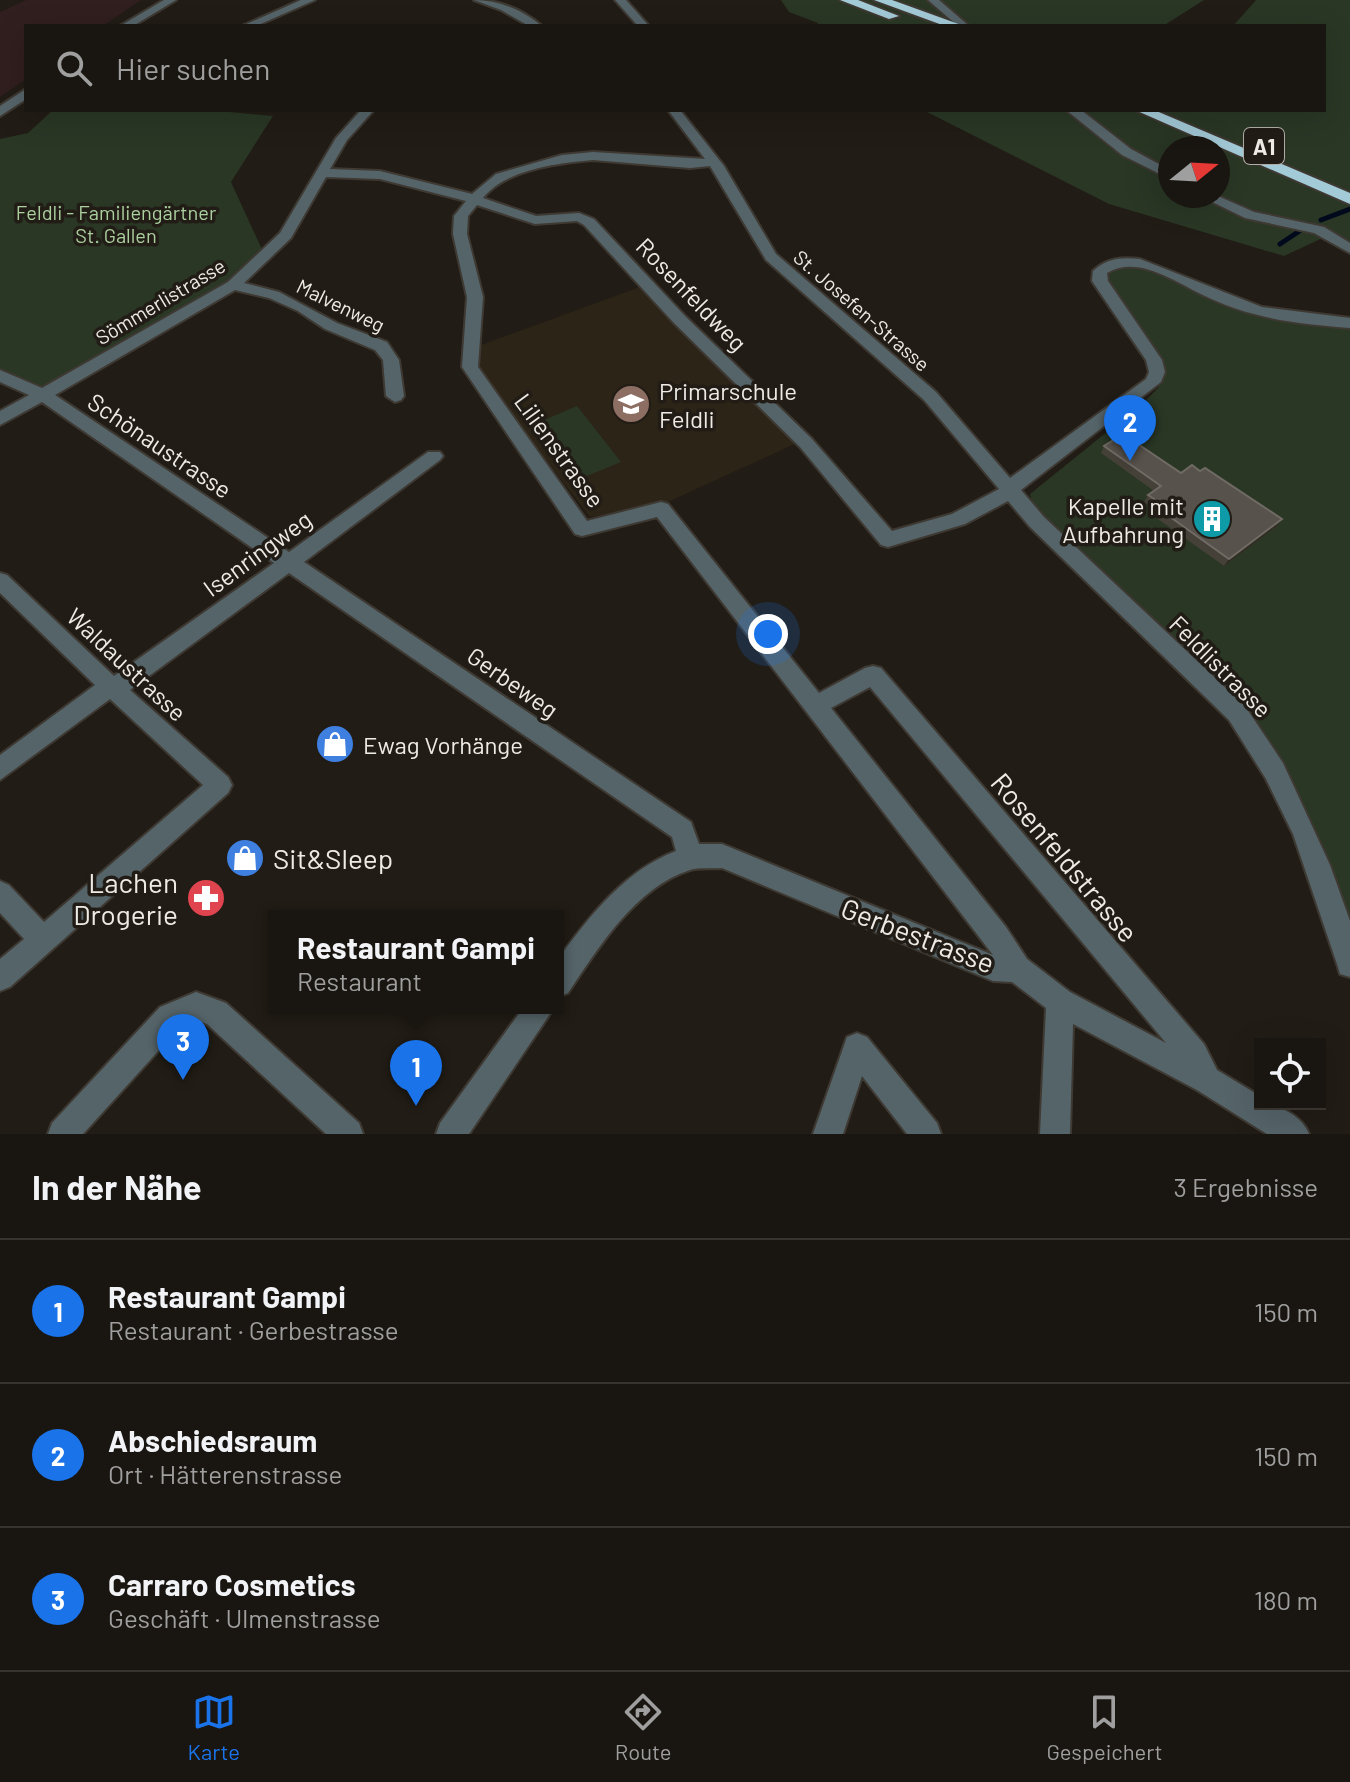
<!DOCTYPE html>
<html lang="de">
<head>
<meta charset="utf-8">
<style>
	body { margin:0; font-family:Barlow,sans-serif; background:#221e19; color:#f1f3f6 }
	.controls { position:absolute; right:24px; bottom:24px; display:grid; overflow:hidden; border-radius:0px; box-shadow:0 8px 32px #0002 }
	.controls button { width:72px; height:72px; display:grid; place-items:center; padding:0; border:0; border-bottom:2px solid #373430; background:#191510; color:#f1f3f6; font:40px sans-serif }
	.compass { position:absolute; left:1158px; top:136px; width:72px; height:72px; border-radius:50%; background:#191510; box-shadow:0 8px 32px #0002; rotate:72deg }
	.you { position:absolute; left:768px; top:634px; width:28px; height:28px; margin:-20px; border:6px solid #fff; border-radius:50%; background:#1a73e8; box-shadow:0 0 0 12px #1a73e833 }
	.badge { display:grid; place-items:center; width:52px; height:52px; border-radius:50%; background:#1a73e8; color:#fff; font-size:26px; font-weight:700 }
	.pin { position:absolute; translate:-50% -66px; filter:drop-shadow(0 2px 4px #0008) }
	.pin::after { content:''; position:absolute; top:42px; width:28px; height:24px; background:inherit; clip-path:polygon(0 0,100% 0,50% 100%) }
	.popup { position:absolute; left:268px; top:910px; width:296px; height:104px; box-sizing:border-box; display:grid; place-content:center; border-radius:0px; background:#191510; filter:drop-shadow(0 2px 6px #0005); font-size:26px; white-space:nowrap; color:#9f9f9f }
	.popup b { font-size:30px; color:#f1f3f6 }
	.popup::after { content:''; position:absolute; left:50%; top:100%; margin-left:-16px; border:16px solid transparent; border-top-color:#191510 }
	.list { margin:0; padding:0; list-style:none }
	h2 { display:flex; justify-content:space-between; align-items:center; height:104px; margin:0; padding:0 32px; font-size:34px }
	h2 small { font-size:26px; font-weight:400; color:#9f9f9f }
	.list li { display:grid; grid-template-columns:52px 1fr auto; gap:24px; align-items:center; box-sizing:border-box; height:144px; padding:0 32px; border-top:2px solid #373430 }
	.list b { display:block; font-size:30px; white-space:nowrap }
	.list p { margin:0; font-size:26px; white-space:nowrap; color:#9f9f9f }
	.list em { font-size:26px; font-style:normal; color:#9f9f9f }
	.icon { flex:none; width:44px; height:44px; fill:none; stroke:currentColor; stroke-width:2; stroke-linecap:round; stroke-linejoin:round }
	.map { position:relative; flex:none; width:1350px; height:1134px; overflow:hidden }
	.search { position:absolute; background:#191510; box-shadow:0 8px 32px #0002; left:24px; right:24px; top:24px; height:88px; display:flex; align-items:center; gap:20px; box-sizing:border-box; padding:0 28px; border-radius:0px; color:#9f9f9f; font-size:30px }
	.sheet { height:536px; background:#191510 }
	nav { display:flex; justify-content:space-around; align-items:center; box-sizing:border-box; height:112px; border-top:2px solid #373430; background:#191510; font-size:22px; color:#9f9f9f }
	nav a { display:grid; justify-items:center; gap:4px }
	nav .on { color:#1a73e8 }
	.map>svg:first-child { display:block }
	.commercial { fill:#311e1e }
	.built { fill:#2c2417 }
	.green { fill:#2a3725; fill-rule:evenodd }
	.lines { fill:none; stroke-linecap:round; stroke-linejoin:round }
	.stream { stroke:#000a1c; stroke-width:5 }
	.minor-casing { stroke:#3e3932; stroke-width:4 }
	.highway-casing { stroke:#3e3932; stroke-width:4 }
	.minor { fill:#556469; fill-rule:evenodd }
	.highway { fill:#a3cad7; fill-rule:evenodd }
	.wall { fill:#454038 }
	.shaded-wall { fill:#2f2a22 }
	.building { fill:#57524b; stroke:#6f6a63; stroke-width:2 }
	.labels { text-anchor:middle; dominant-baseline:central; stroke-width:7; stroke-linejoin:round; paint-order:stroke }
	.far-park-label { font-size:20px; fill:#abcf9f; stroke:#211c15 }
	.far-street-label { font-size:20px; fill:#eeebe6; stroke:#211c15 }
	.shield { fill:#211c15; stroke:#b0ada7; stroke-width:2 }
	.shield-label { font-size:22px; font-weight:bold; fill:#eeebe6 }
	.street-label { font-size:24px; fill:#eeebe6; stroke:#211c15 }
	.poi-label { font-size:24px; fill:#eeebe6; stroke:#211c15; text-anchor:start }
	.near-street-label { font-size:28px; fill:#eeebe6; stroke:#211c15 }
	.near-poi-label { font-size:28px; fill:#eeebe6; stroke:#211c15; text-anchor:start }
</style>
</head>
<body>
<div class="map">
<svg width="1350" height="1134" viewBox="0 0 1350 1134">
	<rect width="100%" height="100%" fill="#211c15"/>
	<path class="commercial" d="M26 0H141L103 26H26V79L0 97V12Z"/>
	<path class="built" d="M640 287 799 442 659 506 590 517 474 366 476 347Z"/>
	<path class="green" d="M781 0H1204L1163 26H817L818 23 789 12Z
		M1256 0H1350V251L1327 236 1284 256 1109 204 923 110H1324V26H1233ZM1170 148H1218V196H1170Z
		M53 110H208L273 116 231 182 265 256 233 285 43 395 0 375V139L28 133Z
		M1127 264 1155 271 1220 301 1350 327V964L1258 741 1037 522 1030 494 1144 402C1156 390 1165 384 1164 366L1107 280 1108 271Z
		M577 406 621 462 577 480 535 424Z"/>
	<g class="lines">
		<path class="stream" d="M1321 220 1350 209
			M1280 244 1304 228"/>
		<defs>
			<path id="minor" d="M164 0H176L133 26H120Z
				M301 0H315L256 26H242Z
				M474 0C499 0 523 10 542 26H529L501 10Z
				M615 0H626L649 26H638Z
				M928 0H939L969 26H958Z
				M26 89V99L0 116V106Z
				M361 110H374L347 140 330 169 380 171 472 194 496 174 562 155 593 152 705 159 668 110H680L724 166 776 254 936 392 1010 478 1146 379 1149 372 1146 360 1092 281 1093 271C1106 258 1122 257 1140 259L1262 307 1350 318V328C1319 325 1288 323 1258 315 1240 311 1222 304 1205 296 1177 283 1138 254 1107 273L1108 281 1162 360 1165 372 1161 382 1021 490 1044 517 1245 706 1283 763 1330 865 1350 921V977L1340 974 1337 964 1293 834 1266 779 1229 720 1030 527 1008 501 965 524 888 547 881 545 800 447 674 323 584 225 577 221 535 224 477 205 468 216 467 234 483 297 478 367 587 521 661 502 668 504 819 693 865 668 873 666 881 668 1204 1044 1217 1070 1260 1096V1104C1279 1104 1302 1116 1309 1134H1267L1197 1090 1073 1024 1070 1134H1040L1046 1008 1012 982 993 981 722 868C711 869 700 867 690 870 636 887 598 948 568 993L558 997V960L561 955C592 913 626 870 676 851L672 837 289 573 130 690 228 777 232 785 228 793 10 987 0 991V959L24 939 0 913V881L9 885 44 922 203 785 110 699 0 780V755L95 685 0 593V573L7 575 114 676 274 563 42 402 0 425V411L29 395 0 382V370L42 388 228 282 280 233 336 138ZM593 160 690 168 710 166 766 260 924 400 999 489 952 514 892 531 812 439 686 317 594 219 579 213 536 216 483 198C506 169 559 163 593 160ZM326 177 380 179 466 201 454 216 453 234 467 297 462 367 575 534 582 536 657 517 993 955 722 844H699L691 822 304 562 440 460 443 456 440 452H428L289 552 55 395 235 290 269 298 298 311 325 329 375 350 383 360 386 396 395 402 401 400 404 396 399 360 387 342 337 323 279 292 244 283 291 238ZM870 687 1166 1043 1070 992 1027 959 1006 927 831 708Z
				M1066 110H1081L1131 149 1170 170V179L1122 155Z
				M1200 196H1218L1254 212 1324 227 1350 243V253L1314 233 1245 218Z
				M196 992 226 1003 359 1123 363 1134H326L207 1024 196 1020 180 1027 83 1134H48L52 1123 160 1007Z
				M523 1008H554L469 1134H436L440 1123Z
				M857 1033 867 1037 937 1123 941 1134H907L862 1076 843 1134H813L847 1037Z"/>
			<path id="highway" d="M840 0H858L899 16 889 19Z
				M874 0H892L964 26H945Z
				M1135 110H1154L1350 193V204Z"/>
		</defs>
		<use href="#minor" class="minor-casing"/>
		<use href="#highway" class="highway-casing"/>
		<use href="#minor" class="minor"/>
		<use href="#highway" class="highway"/>
	</g>
	<path class="wall" d="M1104 446 1181 473 1277 526 1224 566 1148 512 1151 507 1144 502 1148 495 1154 491 1101 453Z"/>
	<path class="shaded-wall" d="M1282 519 1277 526 1224 566 1229 559Z"/>
	<path class="building" d="M1123 434 1181 473 1192 465 1200 471 1205 468 1282 519 1229 559 1152 504 1157 501 1148 495 1161 486 1104 446Z"/>
	<defs>
		<symbol id="school-disc" viewBox="-11 -11 22 22"><circle r="9.5" fill="#8d6e63" stroke="#211c15"/><path d="M0-5L7-2L0 1L-7-2ZM-4 1L0 2.5L4 1V4Q0 6-4 4Z" fill="#fff"/></symbol>
		<symbol id="building-disc" viewBox="-11 -11 22 22"><circle r="9.5" fill="#0f9aa8" stroke="#211c15"/><path d="M-4-6H4V6H1V3H-1V6H-4ZM-2.5-4.3h1.7v1.8h-1.7ZM.8-4.3h1.7v1.8H.8ZM-2.5-1h1.7V.8h-1.7ZM.8-1h1.7V.8H.8Z" fill="#fff"/></symbol>
		<symbol id="shop-disc" viewBox="-11 -11 22 22"><circle r="9.5" fill="#3f7fe0" stroke="#211c15"/><path d="M-5-2.5h2.3a2.7 3.5 0 0 1 5.4 0H5L5.5 6h-11ZM-1.5-2.5h3a1.5 2.3 0 0 0-3 0Z" fill="#fff"/></symbol>
		<symbol id="pharmacy-disc" viewBox="-11 -11 22 22"><circle r="9.5" fill="#e0444e" stroke="#211c15"/><path d="M-2-6h4v4h4v4h-4v4h-4v-4h-4v-4h4Z" fill="#fff"/></symbol>
	</defs>
	<g fill-rule="evenodd">
		<use href="#school-disc" x="609" y="382" width="44" height="44"/>
		<use href="#building-disc" x="1190" y="497" width="44" height="44"/>
		<use href="#shop-disc" x="313" y="722" width="44" height="44"/>
		<use href="#shop-disc" x="223" y="836" width="44" height="44"/>
		<use href="#pharmacy-disc" x="184" y="876" width="44" height="44"/>
	</g>
	<g class="labels">
		<g class="far-park-label">
			<text x="116" y="212">Feldli - Familiengärtner<tspan x="116" dy="23">St. Gallen</tspan></text>
		</g>
		<g class="far-street-label">
			<text transform="translate(160 301) rotate(-31)">Sömmerlistrasse</text>
			<text transform="translate(341 305) rotate(26)">Malvenweg</text>
			<text transform="translate(862 310) rotate(41)">St. Josefen-Strasse</text>
		</g>
		<rect class="shield" x="1244" y="128" width="40" height="36" rx="6"/>
		<g class="shield-label">
			<text x="1264" y="146">A1</text>
		</g>
		<g class="street-label">
			<text transform="translate(692 294) rotate(46)">Rosenfeldweg</text>
			<text transform="translate(160 445) rotate(34)">Schönaustrasse</text>
			<text transform="translate(560 450) rotate(54)">Lilienstrasse</text>
			<text transform="translate(257 553) rotate(-36)">Isenringweg</text>
			<text transform="translate(127 664) rotate(43)">Waldaustrasse</text>
			<text transform="translate(1221 666) rotate(45)">Feldlistrasse</text>
			<text transform="translate(513 682) rotate(35)">Gerbeweg</text>
		</g>
		<g class="poi-label">
			<text x="659" y="390">Primarschule<tspan x="659" dy="28">Feldli</tspan></text>
			<text x="1184" y="505" text-anchor="end">Kapelle mit<tspan x="1184" dy="28">Aufbahrung</tspan></text>
			<text x="363" y="744">Ewag Vorhänge</text>
		</g>
		<g class="near-street-label">
			<text transform="translate(1065 857) rotate(50)">Rosenfeldstrasse</text>
			<text transform="translate(918 935) rotate(21)">Gerbestrasse</text>
		</g>
		<g class="near-poi-label">
			<text x="273" y="858">Sit&amp;Sleep</text>
			<text x="178" y="882" text-anchor="end">Lachen<tspan x="178" dy="32">Drogerie</tspan></text>
		</g>
	</g>
</svg>
<div class="controls">
<button><svg class="icon" aria-label="locate" viewBox="0 0 24 24"><circle cx="12" cy="12" r="6"/><path d="M12 2v4M12 18v4M2 12h4M18 12h4"/></svg></button>
</div>
<svg class="compass" viewBox="-18 -18 36 36"><path d="M0-13l5 13h-10z" fill="#e53935"/><path d="M0 13l5-13h-10z" fill="#9f9f9f"/></svg>
<div class="you"></div>
<div class="pin badge" style="left:416px;top:1106px">1</div>
<div class="popup"><b>Restaurant Gampi</b>Restaurant</div>
<div class="pin badge" style="left:1130px;top:461px">2</div>
<div class="pin badge" style="left:183px;top:1080px">3</div>
<div class="search"><svg class="icon" aria-label="search" viewBox="0 0 24 24"><circle cx="10" cy="10" r="6"/><path d="M15 15l6 6"/></svg>Hier suchen</div>
</div>
<section class="sheet">
<h2>In der Nähe<small>3 Ergebnisse</small></h2>
<ul class="list">
<li><span class="badge">1</span><div><b>Restaurant Gampi</b><p>Restaurant · Gerbestrasse</p></div><em>150 m</em></li>
<li><span class="badge">2</span><div><b>Abschiedsraum</b><p>Ort · Hätterenstrasse</p></div><em>150 m</em></li>
<li><span class="badge">3</span><div><b>Carraro Cosmetics</b><p>Geschäft · Ulmenstrasse</p></div><em>180 m</em></li>
</ul>
</section>
<nav>
<a class="on"><svg class="icon" aria-label="map" viewBox="0 0 24 24"><path d="M3 6l6-2 6 2 6-2v14l-6 2-6-2-6 2zM9 4v14M15 6v14"/></svg>Karte</a>
<a><svg class="icon" aria-label="directions" viewBox="0 0 24 24"><path d="M12 3l9 9-9 9-9-9zM9 14v-3h6M13 9l2 2-2 2"/></svg>Route</a>
<a><svg class="icon" aria-label="saved" viewBox="0 0 24 24"><path d="M7 4h10v16l-5-4-5 4z"/></svg>Gespeichert</a>
</nav>
</body>
</html>
